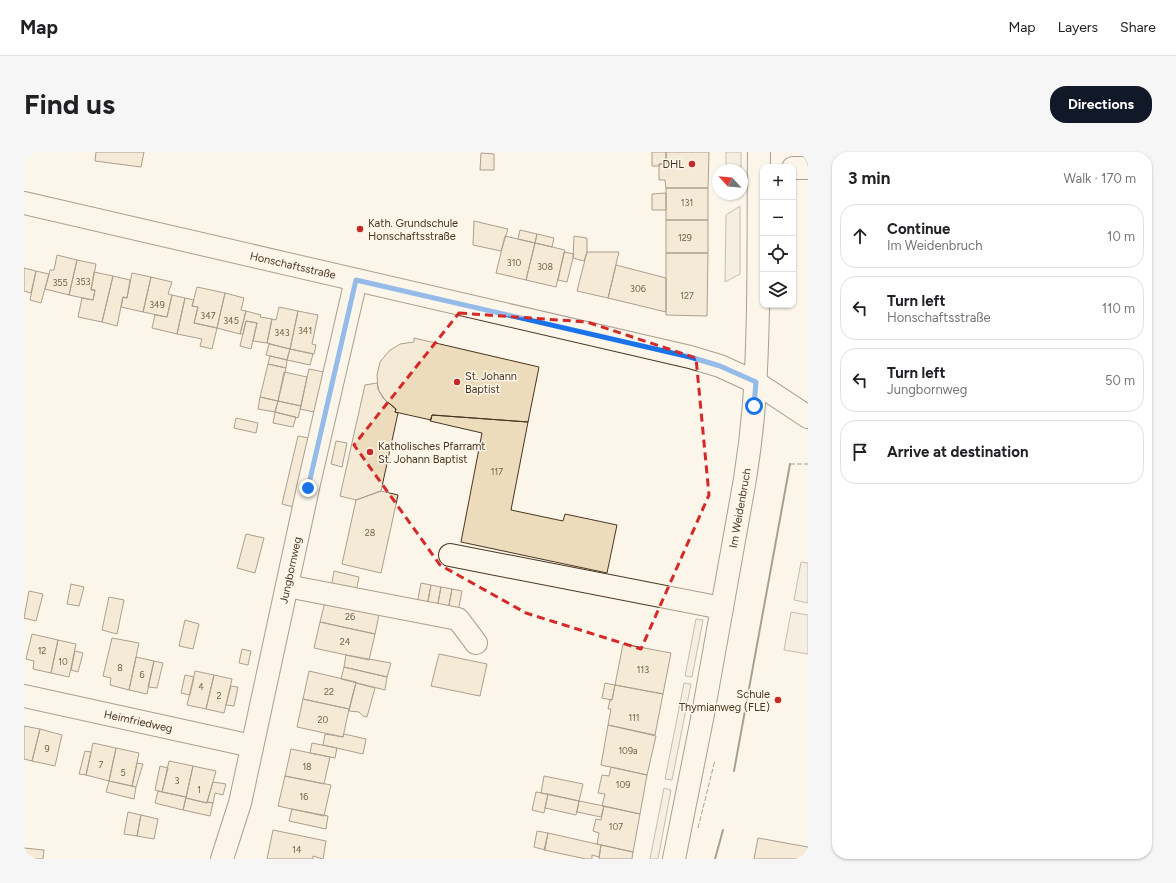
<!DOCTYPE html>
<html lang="en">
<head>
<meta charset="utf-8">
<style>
	body { margin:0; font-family:Figtree,sans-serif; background:#f6f6f6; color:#202124 }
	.controls { position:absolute; right:12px; top:12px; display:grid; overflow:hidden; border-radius:8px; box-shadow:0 1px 3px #0004 }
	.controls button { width:36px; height:36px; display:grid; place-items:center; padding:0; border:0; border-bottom:1px solid #e0e0e0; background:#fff; color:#202124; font:20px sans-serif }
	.compass { position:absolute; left:688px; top:12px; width:36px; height:36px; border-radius:50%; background:#fff; box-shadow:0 1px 3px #0004; rotate:296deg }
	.stop { position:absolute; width:12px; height:12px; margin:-9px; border:3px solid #1a73e8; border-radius:50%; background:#fff }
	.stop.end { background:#1a73e8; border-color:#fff; box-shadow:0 1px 4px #0008 }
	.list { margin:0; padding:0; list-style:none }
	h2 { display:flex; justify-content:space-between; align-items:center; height:52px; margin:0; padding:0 16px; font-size:17px }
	h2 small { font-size:13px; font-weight:400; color:#757577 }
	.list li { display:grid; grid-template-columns:26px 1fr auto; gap:12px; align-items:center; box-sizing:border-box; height:64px; margin:0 8px 8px; padding:0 8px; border:1px solid #e0e0e0; border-radius:16px }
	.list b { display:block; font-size:15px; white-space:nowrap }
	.list p { margin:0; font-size:13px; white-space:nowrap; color:#757577 }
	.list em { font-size:13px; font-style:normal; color:#757577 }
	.icon { flex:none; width:22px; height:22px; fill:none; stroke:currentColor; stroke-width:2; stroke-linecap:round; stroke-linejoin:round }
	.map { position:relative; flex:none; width:784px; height:707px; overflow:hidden; border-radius:16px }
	header { display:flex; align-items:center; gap:24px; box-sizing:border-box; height:56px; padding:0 20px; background:#fff; border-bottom:1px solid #e0e0e0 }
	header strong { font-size:19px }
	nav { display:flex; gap:22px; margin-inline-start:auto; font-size:14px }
	.intro { display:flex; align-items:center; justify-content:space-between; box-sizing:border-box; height:96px; padding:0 24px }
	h1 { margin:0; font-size:28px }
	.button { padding:10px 18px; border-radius:16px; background:#111827; color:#fff; font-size:14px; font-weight:700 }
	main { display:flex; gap:24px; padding:0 24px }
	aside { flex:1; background:#fff; border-radius:16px; box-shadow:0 1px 3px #0004 }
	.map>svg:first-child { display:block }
	.green { fill:#ede6d9; stroke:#887966 }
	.parking { fill:#ede7d9; stroke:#887966 }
	.building { fill:#ecdcbc; stroke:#4a3520 }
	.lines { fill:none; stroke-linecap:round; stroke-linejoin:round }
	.minor-casing { stroke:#4a3520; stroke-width:24 }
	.minor { stroke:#fbf6e9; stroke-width:22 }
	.fence { stroke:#4a3520; stroke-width:1; stroke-dasharray:5 2; stroke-linecap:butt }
	.wall { stroke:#4a3520; stroke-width:2 }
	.route { stroke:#1a73e8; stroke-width:5 }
	.marked { fill:none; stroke:#d62828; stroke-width:3; stroke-dasharray:8 5; stroke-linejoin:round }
	.poi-dot { fill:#c62828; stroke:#fbf6e9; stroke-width:1.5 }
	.labels { text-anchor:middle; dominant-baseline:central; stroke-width:3; stroke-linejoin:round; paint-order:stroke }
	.number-label { font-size:9px; fill:#725f47 }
	.poi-label { font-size:11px; fill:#4a3520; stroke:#fbf6e9; text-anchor:start }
	.street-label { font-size:11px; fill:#4a3520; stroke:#fbf6e9 }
</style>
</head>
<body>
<header>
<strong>Map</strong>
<nav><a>Map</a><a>Layers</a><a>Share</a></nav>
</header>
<div class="intro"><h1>Find us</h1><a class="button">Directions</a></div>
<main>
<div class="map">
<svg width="784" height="707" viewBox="0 0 784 707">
	<rect width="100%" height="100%" fill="#fbf6e9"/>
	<path class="green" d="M777 410 784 411V451L770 448Z
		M767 460 784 463V502L760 498Z"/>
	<path class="parking" d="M702 0H717V18H702Z
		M716 54V122L701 130 702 63Z
		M672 467 679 468 668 525 661 524Z
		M660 531 667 532 648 628 641 627Z
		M640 636 647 638 634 707H626Z"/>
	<path class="building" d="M72 0H120L117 15 71 9Z
		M628 0H642V12H635V14H628Z
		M642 0H685L684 36H642L641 28H635V12H642Z
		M457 1 470 2V18H456Z
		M642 36H684V68H642Z
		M642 41V58H628V42Z
		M642 68H684V101H642Z
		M450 69 484 77 477 99 449 93Z
		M496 78 513 82 511 91 494 87Z
		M513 82 530 86 528 95 511 91Z
		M481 84 511 91 502 128 472 121Z
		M550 84 563 86V100L560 109 549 106Z
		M511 91 541 98 532 135 502 128Z
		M540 100 550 102 543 130 534 128Z
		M563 100H595L584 146 553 139Z
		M642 101H684L683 164 642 163Z
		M33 103 53 108 45 143 21 137 26 118H30Z
		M53 108 72 112 67 138H71L69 148 45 143Z
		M592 113 642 126V160L584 146Z
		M0 116 12 119 7 141 0 139Z
		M12 119 25 122 17 151 6 148Z
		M70 120 89 124 78 170 54 165 58 146 69 148 71 138H67Z
		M108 121 127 125 119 160 97 155 99 145 103 146Z
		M89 124 106 128 103 146 99 145 93 174 78 170Z
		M127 125 148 130 144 142 148 143 143 165 119 160Z
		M173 135 201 141 193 176 170 171 174 155 168 154Z
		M201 141 220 146 217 158 222 159 216 182 193 176Z
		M148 143 161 146 153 182 128 176 131 163 143 165Z
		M161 146 170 148 168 154 174 155 170 171 193 176 188 197 176 194 178 187 153 182Z
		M255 155 274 159 266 197 243 191 248 167 252 168Z
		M222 159 237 163 236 165 248 167 243 191 229 189 233 171 222 169 219 182H216Z
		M274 159 294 163 288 192 292 193 290 202 266 197Z
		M222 169 233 171 227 197 216 194Z
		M390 186 515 215 504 270 408 263 407 268 371 260 372 257 361 248 354 237 353 223 356 210 365 199 376 192 390 190Z
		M245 192 266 197 263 208 242 203Z
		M266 197 289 202 286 213 263 208Z
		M246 204 263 208 262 216 244 212Z
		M244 212 262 216 254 249 236 245Z
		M285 217 300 220 290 260 276 257Z
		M260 220 283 225 277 254 254 249Z
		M353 231 355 239 359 246 372 257 371 260 374 261 357 339 332 348 316 344 341 233Z
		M236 245 254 249 251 260 234 257Z
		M254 249 277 254 274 266 251 260Z
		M251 260 272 265 269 275 249 271Z
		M408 263 504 270 487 358 539 369 541 362 593 373 583 421 437 390 458 281 406 269Z
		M212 266 234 271 232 281 210 276Z
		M274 284 285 286 269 355 258 352Z
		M312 289 323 291 318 315 307 312Z
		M357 339 374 343 357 421 318 412 332 348Z
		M222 382 240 386 231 421 213 416Z
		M310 419 335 425 332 440 307 436Z
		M397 431 407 433 403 454 393 452Z
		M47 432 60 435 55 454 43 452Z
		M407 433 417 435 413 456 403 454Z
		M417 435 428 437 424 458 413 456Z
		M428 437 438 439 434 460 424 458Z
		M5 439 19 442 12 469 0 466Z
		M85 445 100 448 93 482 78 478Z
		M302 446 356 458 351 482 296 470Z
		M161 468 175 472 169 497 155 494Z
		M296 470 351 482 345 508 290 496Z
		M8 482 34 488 27 521 9 517 10 509 2 507Z
		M88 486 115 491 105 538 86 533 87 526 79 524Z
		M34 488 52 492 45 525 27 521Z
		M599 492 647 501 639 542 591 533Z
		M218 497 227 499 224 513 215 511Z
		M51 499 59 501 54 520 47 518Z
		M415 502 463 512 456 544 407 534Z
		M322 503 367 511 363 525 320 515Z
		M112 505 130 509 123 542 105 538Z
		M130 509 139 511 133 536 124 535Z
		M320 515 363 525 361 538 317 527Z
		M171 519 190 523 182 557 163 553Z
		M285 519 332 530 325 557 279 547Z
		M161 523 170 525 166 543 157 541Z
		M190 523 208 527 200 561 182 557Z
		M332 531 351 536 343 565 339 564 335 560 325 559Z
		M581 531 591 533 588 548 578 546Z
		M591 533 639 542 631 583 584 573 587 557H584L586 548H588Z
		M207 534 214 535 210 554 202 553Z
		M279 547 325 557 319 585 273 575Z
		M584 573 632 584 623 623 577 613Z
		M0 574 16 577 8 609 0 607Z
		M16 577 38 583 31 614 8 609Z
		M301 582 319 585 320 582 342 587 339 602 299 593Z
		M69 591 92 596 85 629 62 623Z
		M288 591 313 596 311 606 286 601Z
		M92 596 115 601 108 634 85 629Z
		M267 597 306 605 300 632 261 624Z
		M61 599 67 600 62 623 55 622Z
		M145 609 169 614 162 645 138 640Z
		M113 611 119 612 112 635 108 634Z
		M136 614 144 616 138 640 131 638Z
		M169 614 192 619 183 651 162 646Z
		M587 615 623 623 616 662 578 654 581 642 574 641 578 623 585 624Z
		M261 624 307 633 300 664 254 654Z
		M520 624 559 632 555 649 517 641Z
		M85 629 112 635 110 647 82 640Z
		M189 630 202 632 199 643 191 641 189 651 183 650Z
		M134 639 162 645 159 658 131 651Z
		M512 640 524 642 520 661 508 658Z
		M524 642 555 649 552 663 521 656Z
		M162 646 183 651V650L189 651 186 664 159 658Z
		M555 649 580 654 577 665 553 660Z
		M580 654 616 662 609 700 573 692 575 681 569 679 572 667 577 668Z
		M268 657 304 664 302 677 265 669Z
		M104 660 117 663 113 684 100 682Z
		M117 663 134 667 130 687 113 684Z
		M249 678 302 689 299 707 289 704V707H243Z
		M513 679 524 681 521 698 510 695Z
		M524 681 577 693 575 705 568 703V707H562L520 698Z
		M734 686 784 695V707H730Z
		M577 693 609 700 608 707H575Z
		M0 696 20 698 19 707H0Z"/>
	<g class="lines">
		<defs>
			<g id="minor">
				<path d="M769 16H784"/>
				<path id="s1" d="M0 51 666 205 696 214 731 230 784 265"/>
				<path d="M426 403 698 456"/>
				<path d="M263 434 434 467 452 491"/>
				<path id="s2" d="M0 544 228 594"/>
				<path id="s3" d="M198 707 216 651 284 336 332 128"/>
				<path id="s4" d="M650 707 679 562 721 327C725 302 728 277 730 252 736 168 734 84 735 0"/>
			</g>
		</defs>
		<use href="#minor" class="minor-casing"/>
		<use href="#minor" class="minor"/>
		<path class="fence" d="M766 312H784
			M674 676 691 608"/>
		<path class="wall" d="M710 619 766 312
			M691 707 699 678"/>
	</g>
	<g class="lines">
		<path class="route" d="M284 336 332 128 666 205 696 214 732 230 730 254"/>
	</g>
	<path d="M0 0H784V707H0ZM435 161 563 170 672 206 685 343 617 497 502 461 416 413 330 293Z" fill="#fbf6e9" fill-opacity=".55" fill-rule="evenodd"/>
	<path class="marked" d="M435 161 563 170 672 206 685 343 617 497 502 461 416 413 330 293Z"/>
	<g class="poi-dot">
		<circle cx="668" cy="12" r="4"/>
		<circle cx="336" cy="77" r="4"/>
		<circle cx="433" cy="230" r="4"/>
		<circle cx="346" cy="300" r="4"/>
		<circle cx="754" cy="548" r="4"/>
	</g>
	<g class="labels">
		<g class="number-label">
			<text x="663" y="50">131</text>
			<text x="661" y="85">129</text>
			<text x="490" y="110">310</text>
			<text x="521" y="114">308</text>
			<text x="59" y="129">353</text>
			<text x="36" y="130">355</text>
			<text x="614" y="136">306</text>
			<text x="663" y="143">127</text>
			<text x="133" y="152">349</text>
			<text x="184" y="163">347</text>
			<text x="207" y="168">345</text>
			<text x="281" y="178">341</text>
			<text x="258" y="180">343</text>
			<text x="473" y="319">117</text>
			<text x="346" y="380">28</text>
			<text x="326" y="464">26</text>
			<text x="321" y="489">24</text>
			<text x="18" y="498">12</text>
			<text x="39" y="509">10</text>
			<text x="96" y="515">8</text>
			<text x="619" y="517">113</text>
			<text x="118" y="522">6</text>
			<text x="177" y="534">4</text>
			<text x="305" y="539">22</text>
			<text x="195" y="543">2</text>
			<text x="610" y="565">111</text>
			<text x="299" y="567">20</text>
			<text x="23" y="596">9</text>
			<text x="604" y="598">109a</text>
			<text x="77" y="612">7</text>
			<text x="283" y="614">18</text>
			<text x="99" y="620">5</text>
			<text x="153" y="628">3</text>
			<text x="599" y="632">109</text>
			<text x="175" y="637">1</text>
			<text x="280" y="644">16</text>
			<text x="592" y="674">107</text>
			<text x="273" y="697">14</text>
		</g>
		<g class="poi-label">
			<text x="660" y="12" text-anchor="end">DHL</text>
			<text x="344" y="71">Kath. Grundschule<tspan x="344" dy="13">Honschaftsstraße</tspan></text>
			<text x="441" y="224">St. Johann<tspan x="441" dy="13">Baptist</tspan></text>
			<text x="354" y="294">Katholisches Pfarramt<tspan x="354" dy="13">St. Johann Baptist</tspan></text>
			<text x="746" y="542" text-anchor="end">Schule<tspan x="746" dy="13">Thymianweg (FLE)</tspan></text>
		</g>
		<g class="street-label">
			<text stroke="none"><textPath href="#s1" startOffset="276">Honschaftsstraße</textPath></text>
			<text stroke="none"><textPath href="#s4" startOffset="357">Im Weidenbruch</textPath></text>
			<text stroke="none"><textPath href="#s3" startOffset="297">Jungbornweg</textPath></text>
			<text stroke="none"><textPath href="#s2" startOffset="117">Heimfriedweg</textPath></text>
		</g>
	</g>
</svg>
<div class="controls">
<button>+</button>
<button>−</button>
<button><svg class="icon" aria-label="locate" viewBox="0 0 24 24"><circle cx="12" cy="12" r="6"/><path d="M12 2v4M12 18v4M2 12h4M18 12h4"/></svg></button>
<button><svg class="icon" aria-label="layers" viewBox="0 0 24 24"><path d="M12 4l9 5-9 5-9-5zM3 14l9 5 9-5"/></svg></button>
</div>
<svg class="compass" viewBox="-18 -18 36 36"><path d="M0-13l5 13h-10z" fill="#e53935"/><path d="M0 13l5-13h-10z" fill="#757577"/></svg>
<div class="stop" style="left:730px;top:254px"></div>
<div class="stop end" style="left:284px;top:336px"></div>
</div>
<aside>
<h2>3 min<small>Walk · 170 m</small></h2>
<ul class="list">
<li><svg class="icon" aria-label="ahead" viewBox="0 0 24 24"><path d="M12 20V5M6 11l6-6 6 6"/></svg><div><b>Continue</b><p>Im Weidenbruch</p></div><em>10 m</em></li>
<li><svg class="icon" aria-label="left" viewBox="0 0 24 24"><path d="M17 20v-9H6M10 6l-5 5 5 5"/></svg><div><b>Turn left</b><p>Honschaftsstraße</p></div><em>110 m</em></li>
<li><svg class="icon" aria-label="left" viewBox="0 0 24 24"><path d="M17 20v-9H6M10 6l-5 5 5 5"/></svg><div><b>Turn left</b><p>Jungbornweg</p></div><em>50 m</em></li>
<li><svg class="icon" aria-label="arrive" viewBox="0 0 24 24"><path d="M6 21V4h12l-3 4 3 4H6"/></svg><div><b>Arrive at destination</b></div></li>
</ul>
</aside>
</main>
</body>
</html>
